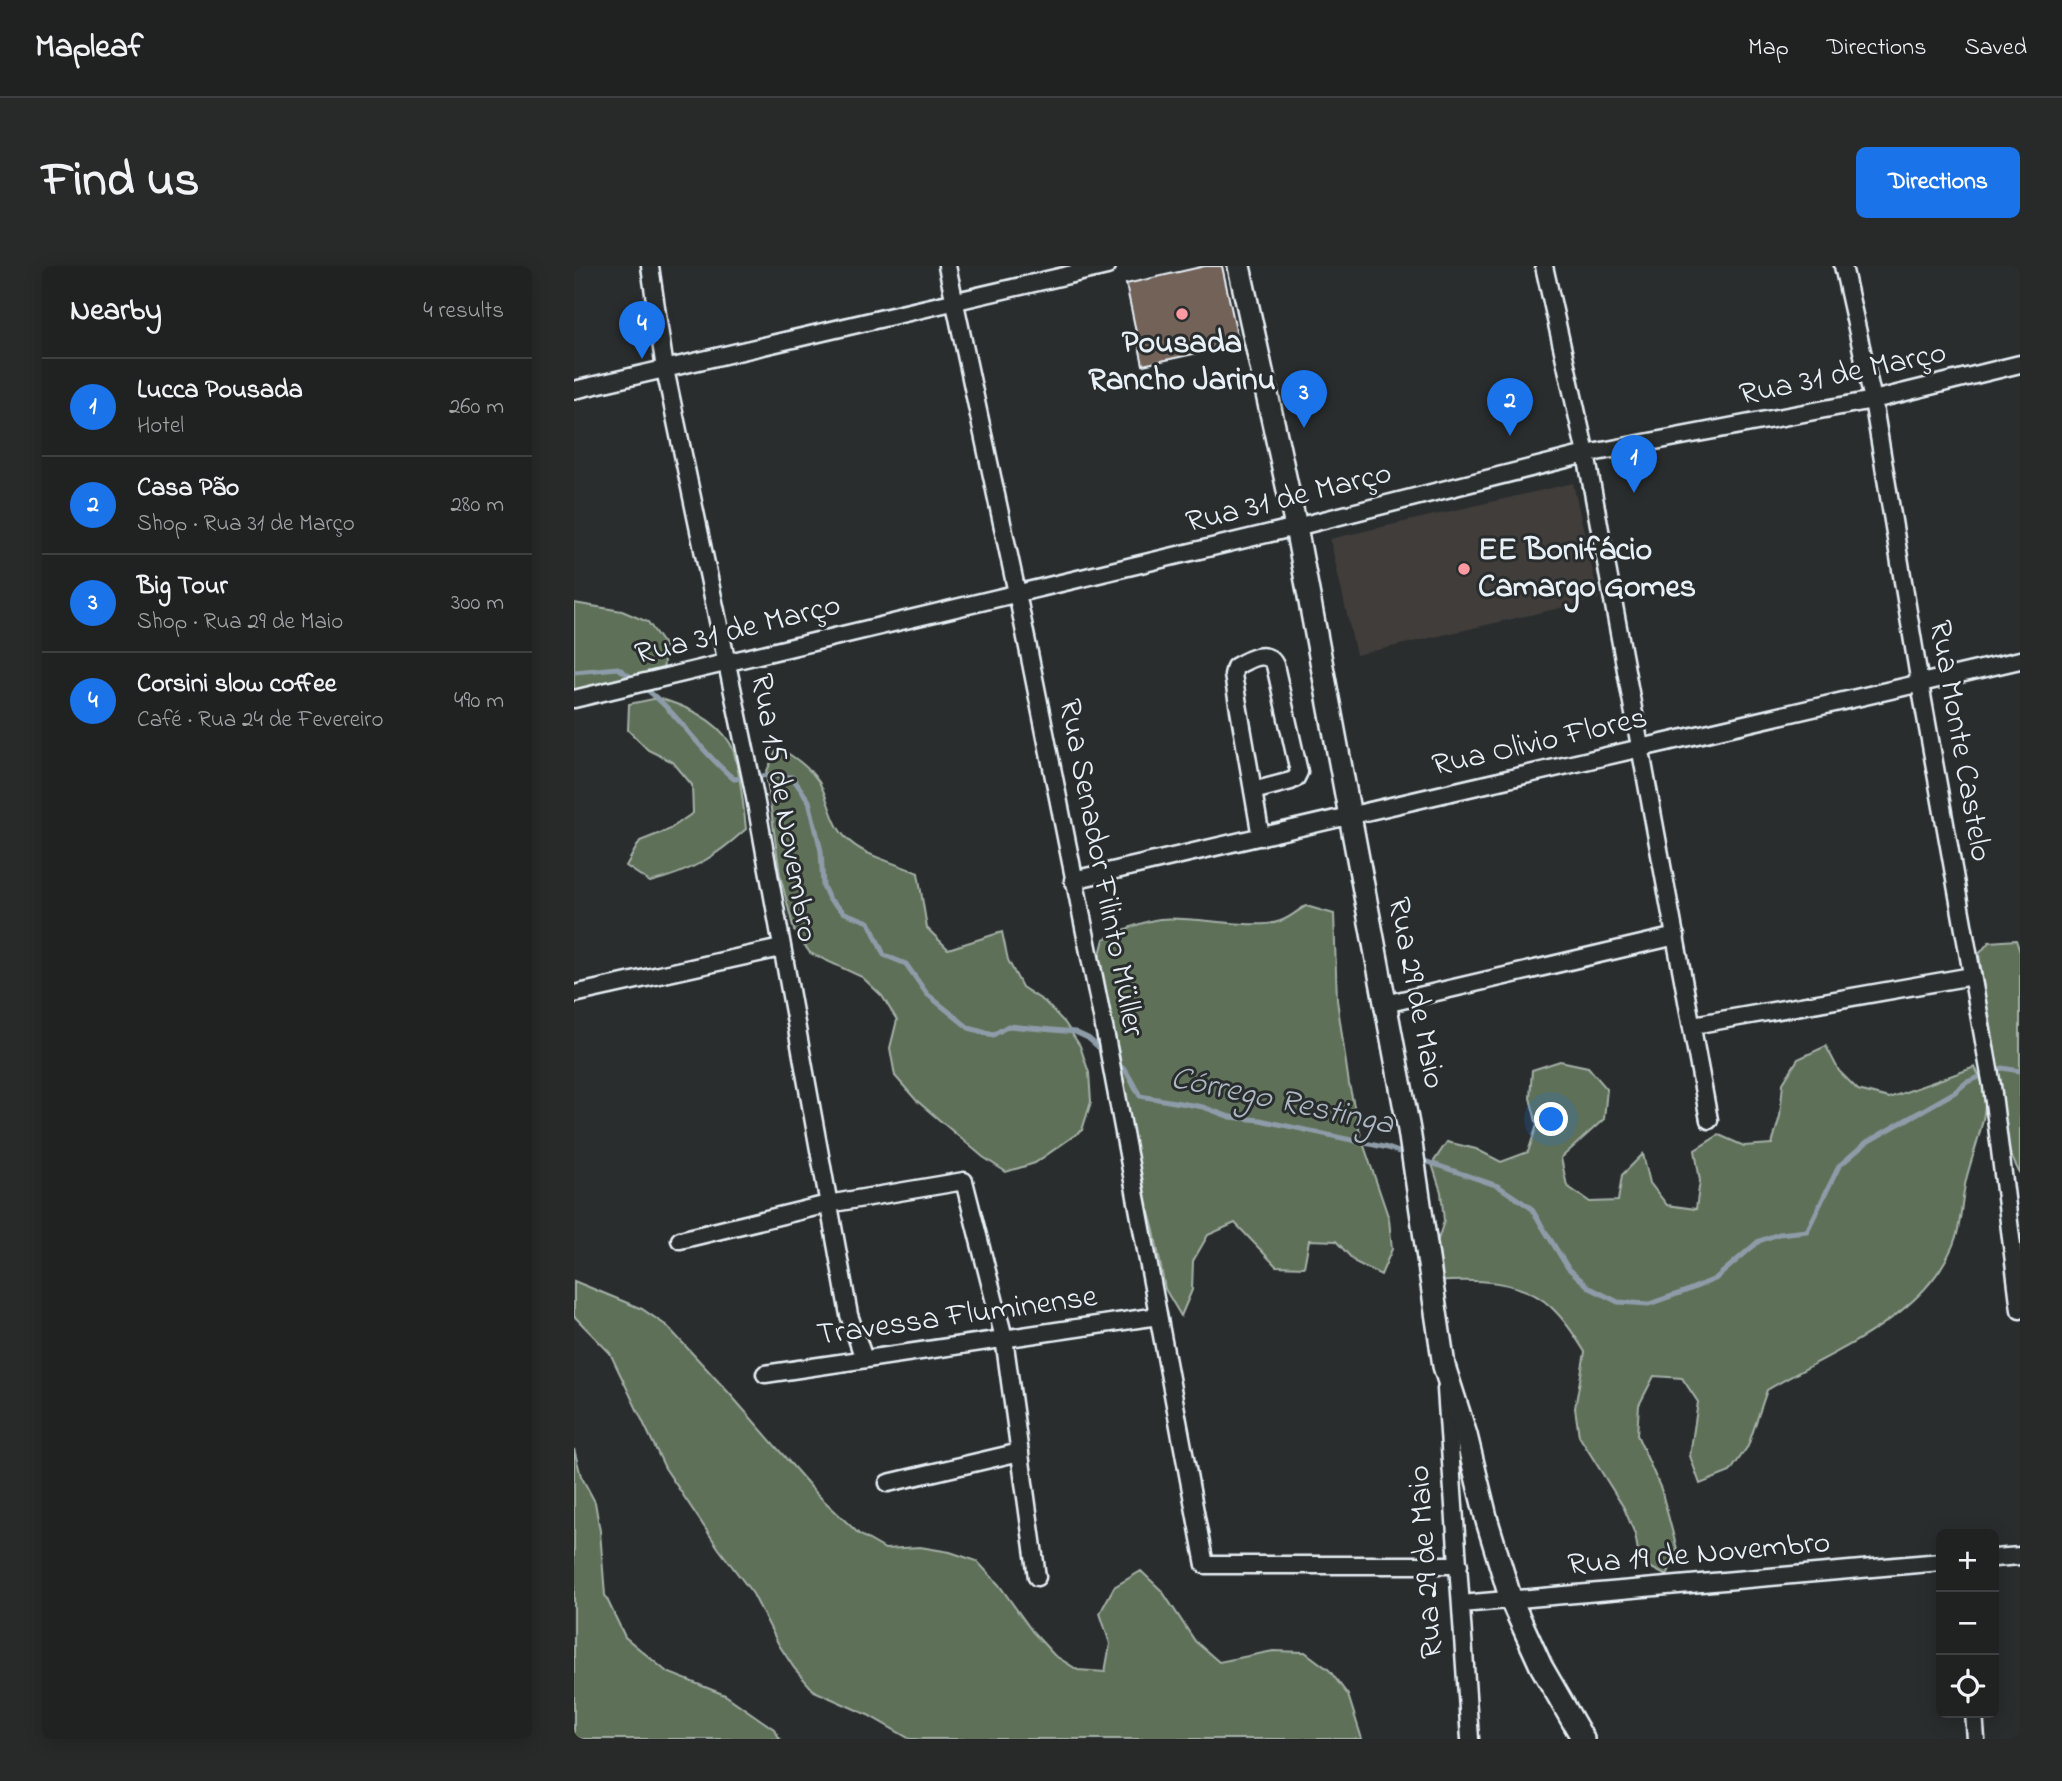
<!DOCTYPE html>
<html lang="en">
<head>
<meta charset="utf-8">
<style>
	body { margin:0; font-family:"Indie Flower",sans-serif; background:#282a2a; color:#f1f3f6 }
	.controls { position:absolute; right:21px; bottom:21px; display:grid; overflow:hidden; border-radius:10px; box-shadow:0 4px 18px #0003 }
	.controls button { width:63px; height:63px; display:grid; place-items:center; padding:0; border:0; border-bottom:2px solid #3d3f40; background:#202222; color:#f1f3f6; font:35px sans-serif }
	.you { position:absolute; left:978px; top:854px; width:24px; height:24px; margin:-18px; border:5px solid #fff; border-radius:50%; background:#1a73e8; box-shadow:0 0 0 10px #1a73e833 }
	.badge { display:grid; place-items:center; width:46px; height:46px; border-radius:50%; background:#1a73e8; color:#fff; font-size:23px; font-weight:700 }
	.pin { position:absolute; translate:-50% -58px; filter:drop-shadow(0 2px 4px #0008) }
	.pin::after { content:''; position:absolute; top:37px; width:24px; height:21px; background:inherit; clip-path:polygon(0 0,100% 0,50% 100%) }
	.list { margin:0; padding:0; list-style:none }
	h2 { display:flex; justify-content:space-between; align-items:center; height:91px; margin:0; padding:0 28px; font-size:30px }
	h2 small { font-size:23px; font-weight:400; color:#a2a4a5 }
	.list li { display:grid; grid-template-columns:46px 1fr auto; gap:21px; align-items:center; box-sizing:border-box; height:98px; padding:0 28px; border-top:2px solid #3d3f40 }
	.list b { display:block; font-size:26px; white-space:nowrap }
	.list p { margin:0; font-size:23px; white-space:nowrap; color:#a2a4a5 }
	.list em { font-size:23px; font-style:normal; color:#a2a4a5 }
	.icon { flex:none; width:38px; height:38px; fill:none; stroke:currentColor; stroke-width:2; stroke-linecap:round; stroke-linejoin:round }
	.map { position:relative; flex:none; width:1446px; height:1473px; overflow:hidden; border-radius:10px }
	header { display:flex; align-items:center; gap:42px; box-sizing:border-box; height:98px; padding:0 35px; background:#202222; border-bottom:2px solid #3d3f40 }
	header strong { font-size:33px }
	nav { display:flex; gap:38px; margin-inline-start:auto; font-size:24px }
	.intro { display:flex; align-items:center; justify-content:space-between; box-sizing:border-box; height:168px; padding:0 42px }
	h1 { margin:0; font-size:49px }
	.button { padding:18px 32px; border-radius:10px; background:#1a73e8; color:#fff; font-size:24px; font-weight:700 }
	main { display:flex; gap:42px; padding:0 42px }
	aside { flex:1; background:#202222; border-radius:10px; box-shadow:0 4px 18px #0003 }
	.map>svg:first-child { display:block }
	.built { fill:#403d3b }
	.green { fill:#5f7059; stroke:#a4b0a8; stroke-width:2 }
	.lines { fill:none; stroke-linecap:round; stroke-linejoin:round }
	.stream { stroke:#8d9ca8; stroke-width:5 }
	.building { fill:#726259; stroke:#e8f1f8; stroke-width:2 }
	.minor-casing { stroke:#e8f1f8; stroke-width:21 }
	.major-casing { stroke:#e8f1f8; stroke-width:26 }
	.minor { stroke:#2a2d2e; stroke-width:16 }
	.major { stroke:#2a2d2e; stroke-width:21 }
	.poi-dot { fill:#ff9aa2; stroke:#2a2d2e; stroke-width:2.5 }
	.labels { text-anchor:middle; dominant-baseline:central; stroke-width:6; stroke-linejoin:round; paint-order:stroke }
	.poi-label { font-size:32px; font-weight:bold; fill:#e8f1f8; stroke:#2a2d2e }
	.street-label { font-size:32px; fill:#e8f1f8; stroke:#2a2d2e }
	.water-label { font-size:33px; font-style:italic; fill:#acb8c3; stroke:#2a2d2e }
</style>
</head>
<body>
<header>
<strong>Mapleaf</strong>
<nav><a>Map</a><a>Directions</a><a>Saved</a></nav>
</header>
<div class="intro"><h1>Find us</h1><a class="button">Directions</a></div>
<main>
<aside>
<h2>Nearby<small>4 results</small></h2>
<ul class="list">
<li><span class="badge">1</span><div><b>Lucca Pousada</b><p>Hotel</p></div><em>260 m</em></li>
<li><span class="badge">2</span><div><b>Casa Pão</b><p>Shop · Rua 31 de Março</p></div><em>280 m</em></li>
<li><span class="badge">3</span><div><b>Big Tour</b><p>Shop · Rua 29 de Maio</p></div><em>300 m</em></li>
<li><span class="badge">4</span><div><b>Corsini slow coffee</b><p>Café · Rua 24 de Fevereiro</p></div><em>490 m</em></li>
</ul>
</aside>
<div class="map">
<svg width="1446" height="1473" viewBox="0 0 1446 1473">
	<rect width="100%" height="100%" fill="#2a2d2e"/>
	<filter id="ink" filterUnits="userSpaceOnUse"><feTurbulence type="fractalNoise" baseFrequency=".0143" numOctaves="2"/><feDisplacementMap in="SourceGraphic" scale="14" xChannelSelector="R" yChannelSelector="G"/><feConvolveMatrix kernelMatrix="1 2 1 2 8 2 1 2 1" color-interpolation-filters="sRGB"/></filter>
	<g filter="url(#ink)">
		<path class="built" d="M999 217 1025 333 782 389 756 273Z"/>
		<path class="green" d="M0 337 48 345 74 356 91 380 89 409 0 429Z
			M84 432C109 439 142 453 156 477 165 491 170 545 172 563 141 591 117 606 76 616L52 600 66 575 94 564 119 547 118 519 99 496 74 484 54 464 55 438Z
			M204 481C220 491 234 500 245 516 255 533 257 556 271 571 290 591 318 595 344 607L353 662 374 683 428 666 434 694 448 721 471 736 491 757 506 780 515 807 517 836 508 864 461 897 432 906 409 891 342 834 321 810 316 782 323 754 308 730 288 711 236 687 220 664 206 609 192 507Z
			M732 640 760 648 763 734 775 818 787 871 815 953 818 983 807 1009 781 996 762 975 735 974 730 1001 702 1000 661 957 634 969 619 995 618 1024 607 1050 591 1023 580 965 565 909 545 787 523 700 530 673C548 664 566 656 586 653 618 649 684 666 709 654 717 651 724 644 732 640Z
			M1442 674 1446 686V908L1432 879 1405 688 1415 676Z
			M1252 780 1265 805 1284 824 1315 832 1401 801C1404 808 1410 818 1411 826 1414 849 1399 887 1393 910 1388 928 1388 949 1383 968 1358 1050 1260 1084 1193 1124L1174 1180 1156 1206 1126 1218 1116 1190 1124 1136 1108 1112 1080 1110 1065 1139 1063 1169 1087 1223 1103 1283 1093 1310 1066 1296 1061 1268 1050 1242 1005 1170 1001 1142 1011 1086C1001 1070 991 1054 977 1041 948 1013 899 1013 861 1016L862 980 870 955 867 926 858 898 873 876 902 883 927 896 954 886 963 859 956 832 958 804 986 795 1014 801 1033 823 1030 853 987 892 993 920 1016 936 1044 935 1048 909 1069 888 1076 917 1093 939 1122 943 1126 915 1121 884 1145 869 1170 880 1198 878 1206 850 1209 817 1224 793Z
			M0 1015 68 1043 93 1060 155 1127 244 1229 285 1268 311 1283 346 1281 376 1286 403 1295 425 1319 458 1365 480 1389 504 1404 531 1406 536 1378 526 1347 540 1321 567 1305 588 1325 621 1375 645 1396 699 1385 731 1386 755 1404 774 1429 788 1473H336L294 1449 240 1425 220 1402 205 1379 179 1328 145 1283 91 1202 36 1087 0 1050Z
			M0 1183 7 1210 21 1236 26 1265 31 1329 51 1371 93 1406 151 1429 200 1463 206 1473H0Z"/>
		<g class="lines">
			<path class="stream" d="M0 406 44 402 61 414
				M68 420C104 446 126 486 160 513L197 509 218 511 235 535 247 585 249 620 255 633 271 647 295 656 310 689 332 698 353 728 395 762 419 769 434 760 501 766 514 772 529 785
				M542 796 552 805 566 830 629 841 656 851 686 854 814 882 833 889
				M845 893 924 920 957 942 994 1002 1016 1022 1044 1036 1075 1038 1112 1025 1141 1013 1185 975 1205 968 1233 965 1265 900 1293 876 1381 826 1393 816 1428 802 1446 805"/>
		</g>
		<path class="building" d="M631 0H648L665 78 569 99 552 18Z"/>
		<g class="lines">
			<defs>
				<path id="minor" d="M76 0 91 103 180 526 275 1049 290 1093
					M373 0 443 327 533 776 631 1299H885
					M970 0 1012 188 1135 854
					M1269 0 1299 134 1346 418 1418 820 1446 1044
					M0 124 533 0
					M0 433 722 261 1012 188 1299 134 1446 98
					M679 525 717 515 722 512 725 506 701 399C693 382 673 394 661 401L659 409 687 571
					M499 614 1446 394
					M0 728 207 682
					M811 738 1102 670
					M1119 759 1398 710
					M106 974 254 938 390 915 430 1072 463 1311
					M191 1108 584 1050
					M872 1123 896 1473
					M314 1217 446 1186
					M1420 1292 1446 1290
					M887 1338 1367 1296
					M1400 1447 1402 1473"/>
				<path id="major" d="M665 0 722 261 776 550 835 864 870 1100 892 1169 913 1255 937 1334 967 1400 1009 1473"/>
			</defs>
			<use href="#minor" class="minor-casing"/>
			<use href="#major" class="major-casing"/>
			<use href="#minor" class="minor"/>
			<use href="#major" class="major"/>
		</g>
	</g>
	<g class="poi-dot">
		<circle cx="608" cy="48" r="7"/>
		<circle cx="890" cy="303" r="7"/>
	</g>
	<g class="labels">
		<g class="poi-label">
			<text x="608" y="78">Pousada<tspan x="608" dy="37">Rancho Jarinu</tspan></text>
			<text x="904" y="285" text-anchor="start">EE Bonifácio<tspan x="904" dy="37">Camargo Gomes</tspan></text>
		</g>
		<g class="street-label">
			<text transform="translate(1269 109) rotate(-12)">Rua 31 de Março</text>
			<text transform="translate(715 233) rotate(-14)">Rua 31 de Março</text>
			<text transform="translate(164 365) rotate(-14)">Rua 31 de Março</text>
			<text transform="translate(1385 475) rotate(80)">Rua Monte Castelo</text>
			<text transform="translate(966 477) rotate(-13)">Rua Olivio Flores</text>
			<text transform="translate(209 542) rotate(80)">Rua 15 de Novembro</text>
			<text transform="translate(526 602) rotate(79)">Rua Senador Filinto Müller</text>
			<text transform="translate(841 727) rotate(79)">Rua 29 de Maio</text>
			<text transform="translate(383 1051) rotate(-8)">Travessa Fluminense</text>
			<text transform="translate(1125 1289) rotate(-5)">Rua 19 de Novembro</text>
			<text transform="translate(853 1296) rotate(-94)">Rua 29 de Maio</text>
		</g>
		<g class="water-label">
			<text transform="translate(708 836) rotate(12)">Córrego Restinga</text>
		</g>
	</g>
</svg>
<div class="controls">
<button>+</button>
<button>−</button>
<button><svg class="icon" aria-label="locate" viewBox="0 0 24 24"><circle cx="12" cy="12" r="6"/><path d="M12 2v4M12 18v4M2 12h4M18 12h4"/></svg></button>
</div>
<div class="you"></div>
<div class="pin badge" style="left:1060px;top:227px">1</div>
<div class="pin badge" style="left:936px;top:170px">2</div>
<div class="pin badge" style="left:730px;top:162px">3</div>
<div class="pin badge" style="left:68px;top:93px">4</div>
</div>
</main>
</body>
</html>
